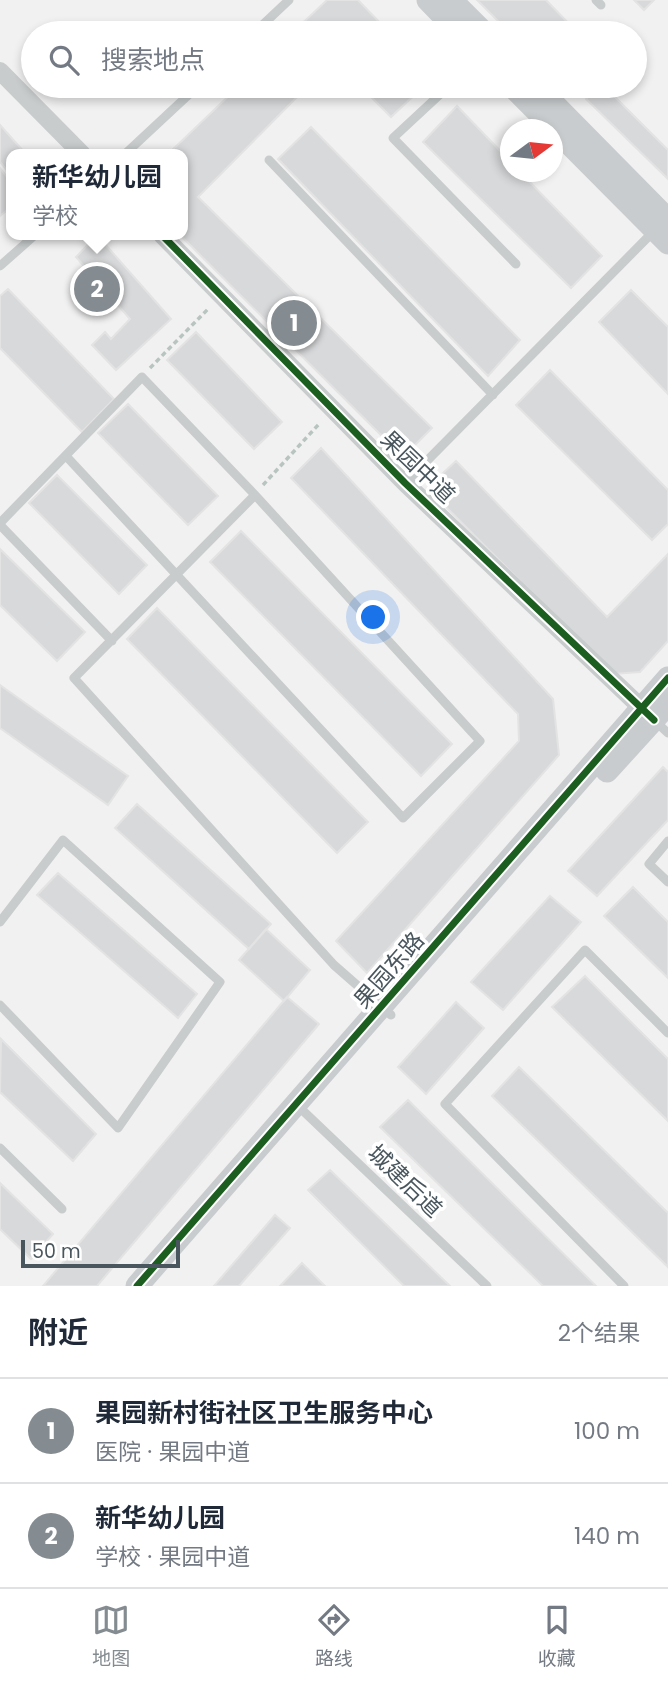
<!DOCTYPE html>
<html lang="zh">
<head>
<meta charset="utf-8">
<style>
	body { margin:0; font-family:Poppins,"Noto Sans SC",sans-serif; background:#f6f6f7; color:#1f2937 }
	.compass { position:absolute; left:500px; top:119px; width:63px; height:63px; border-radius:50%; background:#fff; box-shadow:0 4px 10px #0003; rotate:75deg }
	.scale { position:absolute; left:21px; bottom:18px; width:159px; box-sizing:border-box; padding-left:7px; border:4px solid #49565d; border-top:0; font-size:19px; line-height:24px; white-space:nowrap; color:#49565d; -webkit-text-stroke:5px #fff; paint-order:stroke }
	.you { position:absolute; left:374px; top:618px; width:24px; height:24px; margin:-18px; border:5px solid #fff; border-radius:50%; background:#1a73e8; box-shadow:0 0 0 10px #1a73e833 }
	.badge { display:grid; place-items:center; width:46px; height:46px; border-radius:50%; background:#848c91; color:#fff; font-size:23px; font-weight:700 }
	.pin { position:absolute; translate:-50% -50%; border:4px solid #fff; box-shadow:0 2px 7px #0006 }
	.popup { position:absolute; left:6px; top:149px; width:182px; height:91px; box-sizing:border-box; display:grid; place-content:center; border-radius:14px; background:#fff; filter:drop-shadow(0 2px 5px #0005); font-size:23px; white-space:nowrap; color:#747a83 }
	.popup b { font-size:26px; color:#1f2937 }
	.popup::after { content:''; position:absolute; left:50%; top:100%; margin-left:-14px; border:14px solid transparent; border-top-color:#fff }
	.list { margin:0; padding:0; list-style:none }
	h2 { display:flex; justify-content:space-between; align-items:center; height:91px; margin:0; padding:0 28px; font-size:30px }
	h2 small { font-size:23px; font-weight:400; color:#747a83 }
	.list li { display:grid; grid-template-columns:46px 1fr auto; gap:21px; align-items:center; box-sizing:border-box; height:105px; padding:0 28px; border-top:2px solid #e0e1e3 }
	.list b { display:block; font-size:26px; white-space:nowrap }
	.list p { margin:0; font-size:23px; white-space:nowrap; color:#747a83 }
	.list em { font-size:23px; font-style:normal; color:#747a83 }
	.icon { flex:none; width:38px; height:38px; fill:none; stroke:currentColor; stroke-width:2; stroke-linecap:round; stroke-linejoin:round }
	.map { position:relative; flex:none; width:668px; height:1286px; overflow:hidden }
	.search { position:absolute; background:#fff; box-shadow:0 4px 10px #0003; left:21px; right:21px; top:21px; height:77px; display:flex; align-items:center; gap:18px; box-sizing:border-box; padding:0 24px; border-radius:38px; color:#747a83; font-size:26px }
	.sheet { height:301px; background:#fff }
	nav { display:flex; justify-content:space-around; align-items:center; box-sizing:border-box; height:98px; border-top:2px solid #e0e1e3; background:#fff; font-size:19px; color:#747a83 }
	nav a { display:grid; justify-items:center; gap:4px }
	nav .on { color:#848c91 }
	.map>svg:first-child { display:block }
	.building { fill:#d8d9da; stroke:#e3e3e4; stroke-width:2 }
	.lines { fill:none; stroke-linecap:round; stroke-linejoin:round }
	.path { stroke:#b8c4bf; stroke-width:3.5; stroke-dasharray:5 3.5; stroke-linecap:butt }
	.lane { stroke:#c8cccd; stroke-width:9 }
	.street { stroke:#c8cccd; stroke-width:18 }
	.secondary { stroke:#c9ccce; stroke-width:23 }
	.cycleway-casing { stroke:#fff; stroke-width:11 }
	.cycleway { stroke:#1b5e20; stroke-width:7 }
	.labels { text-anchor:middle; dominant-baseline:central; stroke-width:7; stroke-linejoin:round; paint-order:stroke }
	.street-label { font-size:23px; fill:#49565d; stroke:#fff }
</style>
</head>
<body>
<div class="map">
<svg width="668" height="1286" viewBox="0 0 668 1286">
	<rect width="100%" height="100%" fill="#f2f1f1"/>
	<path class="building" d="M327 0H358L390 33H292Z
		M477 0H546L578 33H510Z
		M634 0H654L644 10Z
		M239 86H308L198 197 432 428 403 457 180 235H183V154H168Z
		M360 86H424L391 117Z
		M599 86H604L668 150V179L586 99Z
		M457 106 510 161V172H520L602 256 571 288 423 142Z
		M0 125 26 154H11V175L0 162Z
		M311 127 520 340 488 376 278 159Z
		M0 168 11 182V207L0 216Z
		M97 235 171 319 116 370 92 345 105 332 111 339 130 319 76 257Z
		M8 289 114 399 82 432 0 348V296Z
		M631 290 668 327V394L599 322Z
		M196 332 282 422 254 449 167 360Z
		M550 370 668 490V524L652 540 516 405Z
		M128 404 218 496 188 525 98 433Z
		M321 448 553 699 559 755 367 973 336 941 519 741 518 714 291 478Z
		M456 461 607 617 668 554V641L640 672 613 674 427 488Z
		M57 475 147 565 119 594 29 503Z
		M241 531 452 744 421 776 210 562Z
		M0 549 85 632 57 661 0 605Z
		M157 608 368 822 337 853 127 639Z
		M0 685 128 776 108 805 0 728Z
		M663 767 668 772V820L597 896 568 871Z
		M137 804 271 924 249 949 115 828Z
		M58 873 197 994 178 1018 37 895Z
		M633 887 668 922V978L604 916Z
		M550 896 581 922 503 1010 471 982Z
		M266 929 310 970 284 1001 239 960Z
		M585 976 668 1059V1121L552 1007Z
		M287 997 319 1024 97 1286H43Z
		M456 1002 484 1028 426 1094 398 1067Z
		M1 1039 96 1134 73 1161 0 1092Z
		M519 1067 668 1213V1267L492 1096Z
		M408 1100 596 1286H543L380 1127Z
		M330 1170 450 1286H404L308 1190Z
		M0 1183 53 1234 31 1259 0 1229Z
		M275 1215 290 1228 239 1286H214Z
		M302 1263 325 1286H280Z"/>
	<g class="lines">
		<path class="path" d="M150 368 209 308
			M263 485 319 424"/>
		<path class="lane" d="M596 0 601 5
			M254 33 289 0
			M449 86 393 138 516 264
			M125 154 198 86
			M269 160 493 395
			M0 266 35 235
			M405 483 655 230
			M255 495 74 678 334 965 391 1015
			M0 523 142 377 255 495 480 741 403 818 66 456
			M0 525 112 641
			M655 721 668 733
			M668 841 649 864 668 882
			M0 922 63 840 220 982 118 1128 0 1005
			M298 1106 487 1286
			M0 1148 62 1209
			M624 1286 445 1104 585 950 668 1033"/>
		<path class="street" d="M0 71 82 154
			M162 235 405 483 650 716"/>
		<path class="secondary" d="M428 0 460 33
			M451 0 484 33
			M512 86 668 243
			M536 86 668 220
			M607 771 668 704
			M137 1286 668 678"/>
		<defs>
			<path id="cycleway" d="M162 235 405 483 654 720
				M137 1286 668 678"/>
		</defs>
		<use href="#cycleway" class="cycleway-casing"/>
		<use href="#cycleway" class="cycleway"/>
	</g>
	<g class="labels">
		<g class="street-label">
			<text transform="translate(418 467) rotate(44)">果园中道</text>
			<text transform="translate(389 970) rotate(-49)">果园东路</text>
			<text transform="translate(405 1181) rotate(44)">城建后道</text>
		</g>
	</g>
</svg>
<svg class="compass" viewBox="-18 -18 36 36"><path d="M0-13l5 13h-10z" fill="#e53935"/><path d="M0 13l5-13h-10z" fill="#747a83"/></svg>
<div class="scale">50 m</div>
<div class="you"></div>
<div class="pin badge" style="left:294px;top:323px">1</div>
<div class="pin badge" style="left:97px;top:289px">2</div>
<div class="popup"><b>新华幼儿园</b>学校</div>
<div class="search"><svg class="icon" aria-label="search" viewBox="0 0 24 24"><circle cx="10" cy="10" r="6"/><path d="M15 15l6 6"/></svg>搜索地点</div>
</div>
<section class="sheet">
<h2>附近<small>2个结果</small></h2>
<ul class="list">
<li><span class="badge">1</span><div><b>果园新村街社区卫生服务中心</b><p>医院 · 果园中道</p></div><em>100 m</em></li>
<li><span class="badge">2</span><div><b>新华幼儿园</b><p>学校 · 果园中道</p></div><em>140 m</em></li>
</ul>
</section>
<nav>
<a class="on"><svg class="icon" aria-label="map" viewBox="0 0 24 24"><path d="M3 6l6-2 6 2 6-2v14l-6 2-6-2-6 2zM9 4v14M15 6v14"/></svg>地图</a>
<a><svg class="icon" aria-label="directions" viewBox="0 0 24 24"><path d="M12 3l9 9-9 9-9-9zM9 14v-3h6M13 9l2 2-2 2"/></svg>路线</a>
<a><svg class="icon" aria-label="saved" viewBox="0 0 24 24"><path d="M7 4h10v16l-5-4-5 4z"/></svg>收藏</a>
</nav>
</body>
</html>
